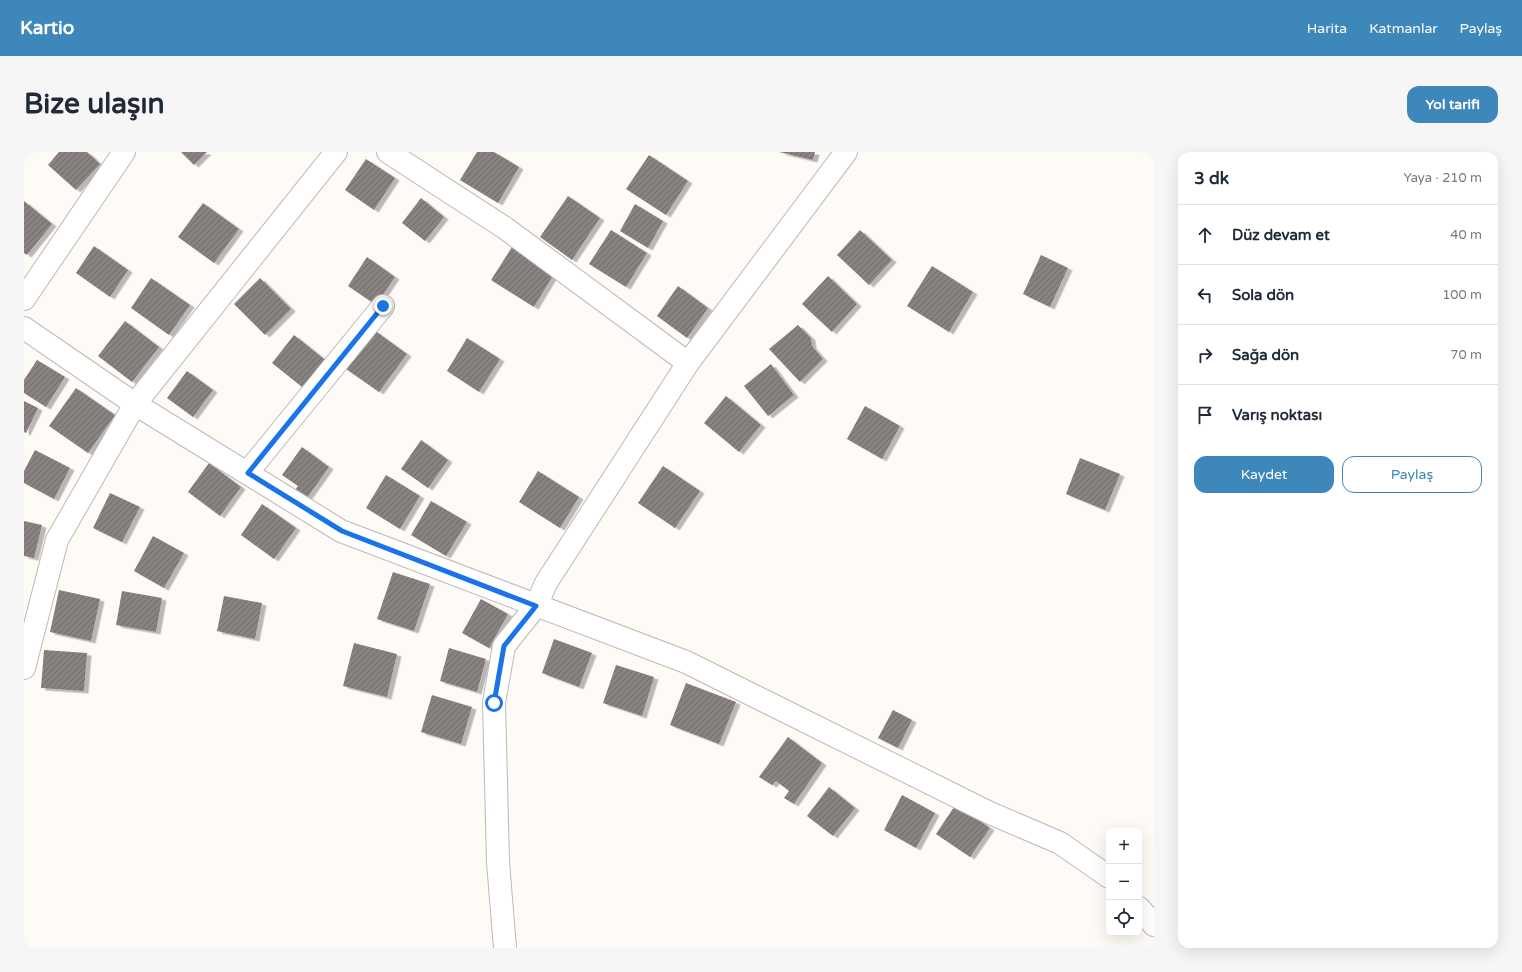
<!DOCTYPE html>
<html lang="tr">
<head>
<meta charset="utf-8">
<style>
	body { margin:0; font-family:"Varela Round",sans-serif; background:#f6f6f7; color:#1f2937 }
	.controls { position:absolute; right:12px; bottom:12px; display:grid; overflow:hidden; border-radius:8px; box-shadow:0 4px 16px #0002 }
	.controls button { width:36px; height:36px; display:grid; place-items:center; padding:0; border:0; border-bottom:1px solid #e0e1e3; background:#fff; color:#1f2937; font:20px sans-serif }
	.stop { position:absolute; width:12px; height:12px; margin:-9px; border:3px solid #1a73e8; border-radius:50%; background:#fff }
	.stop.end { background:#1a73e8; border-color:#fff; box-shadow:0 1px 4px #0008 }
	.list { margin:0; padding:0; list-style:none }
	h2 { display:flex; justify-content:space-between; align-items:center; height:52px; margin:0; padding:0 16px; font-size:17px }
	h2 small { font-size:13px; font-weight:400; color:#747a83 }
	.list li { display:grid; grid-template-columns:26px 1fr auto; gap:12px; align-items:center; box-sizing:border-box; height:60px; padding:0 16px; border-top:1px solid #e0e1e3 }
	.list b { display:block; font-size:15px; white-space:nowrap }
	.list em { font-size:13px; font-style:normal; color:#747a83 }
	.actions { display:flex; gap:8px; padding:12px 16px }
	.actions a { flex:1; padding:9px 0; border:1px solid #3d87bb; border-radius:12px; text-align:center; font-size:14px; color:#3d87bb }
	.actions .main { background:#3d87bb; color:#fff }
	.icon { flex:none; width:22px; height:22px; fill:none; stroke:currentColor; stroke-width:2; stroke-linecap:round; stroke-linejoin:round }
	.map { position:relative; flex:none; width:1130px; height:796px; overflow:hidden; border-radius:12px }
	header { display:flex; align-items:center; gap:24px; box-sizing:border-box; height:56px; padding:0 20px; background:#3d87bb; color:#fff }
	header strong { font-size:19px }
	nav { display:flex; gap:22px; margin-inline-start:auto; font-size:14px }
	.intro { display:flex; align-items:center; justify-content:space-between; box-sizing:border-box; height:96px; padding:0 24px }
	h1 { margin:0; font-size:28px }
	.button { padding:10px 18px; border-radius:12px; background:#3d87bb; color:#fff; font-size:14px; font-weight:700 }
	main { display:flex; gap:24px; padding:0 24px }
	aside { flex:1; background:#fff; border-radius:12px; box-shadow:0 4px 16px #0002 }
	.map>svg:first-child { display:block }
	.building { fill:url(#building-hatch); filter:url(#shadow) }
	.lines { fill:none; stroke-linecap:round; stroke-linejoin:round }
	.minor-casing { stroke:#beb9b6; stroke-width:24 }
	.minor { stroke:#fff; stroke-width:22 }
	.route { stroke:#1a73e8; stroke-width:5 }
</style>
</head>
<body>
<header>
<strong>Kartio</strong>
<nav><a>Harita</a><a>Katmanlar</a><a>Paylaş</a></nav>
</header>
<div class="intro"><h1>Bize ulaşın</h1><a class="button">Yol tarifi</a></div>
<main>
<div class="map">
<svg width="1130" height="796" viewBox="0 0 1130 796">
	<defs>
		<pattern id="building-hatch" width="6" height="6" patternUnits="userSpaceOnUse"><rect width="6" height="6" fill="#888380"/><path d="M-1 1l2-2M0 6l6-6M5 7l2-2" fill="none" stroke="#6f6b68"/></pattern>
		<filter id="shadow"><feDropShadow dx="4.5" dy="2.5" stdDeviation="0" flood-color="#0004"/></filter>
	</defs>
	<rect width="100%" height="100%" fill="#fefaf6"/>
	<path class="building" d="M35 0H63L76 12 52 38 24 13Z
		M157 0H183L170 13Z
		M453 0H470L495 15 474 51 436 28Z
		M755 0H791L789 8Z
		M625 3 664 29 642 63 602 37Z
		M342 7 371 26 350 58 321 38Z
		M544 44 576 66 548 108 516 85Z
		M397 46 420 65 401 89 378 71Z
		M0 49 28 72 3 103 0 101Z
		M179 51 215 77 190 111 154 85Z
		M611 52 639 69 624 96 596 79Z
		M587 78 623 101 602 135 565 112Z
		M836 78 868 108 845 133 813 103Z
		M70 94 104 118 86 145 52 121Z
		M488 95 530 122 510 155 467 128Z
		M1017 103 1044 116 1026 155 999 142Z
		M343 105 371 125 352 153 324 134Z
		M908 114 949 140 925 180 883 154Z
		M804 124 833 152 808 180 778 152Z
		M127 126 166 153 145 183 107 156Z
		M236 126 267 157 241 183 210 152Z
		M654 134 684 156 663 186 633 164Z
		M101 169 135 195 108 230 74 204Z
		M774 173 787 186 788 194 799 207 776 230 745 197Z
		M350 178 383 202 355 240 322 217Z
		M270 183 305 211 283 239 248 211Z
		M443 186 476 207 455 240 423 219Z
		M13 208 41 225 22 255 0 241V228Z
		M747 212 770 243 744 264 720 234Z
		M163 219 189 238 169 265 143 246Z
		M52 236 91 263 64 301 25 274Z
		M702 244 737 273 715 300 680 271Z
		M0 249 14 256 2 281 0 280Z
		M841 254 876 274 858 307 823 287Z
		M397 288 424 308 404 336 377 317Z
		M278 295 305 315 283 346 271 338 274 334 258 323Z
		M11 298 46 316 30 347 0 331V319Z
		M1056 306 1096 322 1081 358 1042 342Z
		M185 311 217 335 196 364 164 340Z
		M639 314 676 339 651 376 614 351Z
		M514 319 555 345 536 376 495 350Z
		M362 323 396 344 376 377 342 356Z
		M86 341 116 355 98 390 69 376Z
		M407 349 443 370 422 404 387 383Z
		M238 352 272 376 250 407 217 383Z
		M0 369 18 373 10 406 0 404Z
		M129 384 160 401 140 436 110 419Z
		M369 420 406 432 390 479 353 467Z
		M35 438 76 447 67 489 26 480Z
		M98 439 138 446 132 480 92 473Z
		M200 444 238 451 231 487 193 479Z
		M457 447 484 462 465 496 438 481Z
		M530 487 568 501 555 535 518 521Z
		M330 491 373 502 363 545 319 534Z
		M425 496 462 507 453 540 416 529Z
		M20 498 63 501 60 539 17 536Z
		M592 513 630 525 618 564 579 551Z
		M662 531 712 550 695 592 646 573Z
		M408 543 448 555 437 592 397 580Z
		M869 558 888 568 874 596 854 586Z
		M764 585 798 611 770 652 760 646 765 639 752 629 748 633 735 625Z
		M805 635 831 656 809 684 783 664Z
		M878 643 911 661 892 696 860 678Z
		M932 652 966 676 946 705 912 682Z"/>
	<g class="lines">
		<defs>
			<path id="minor" d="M364 0 481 76 664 211
				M0 147 100 0
				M0 176 111 252 317 379 662 510 966 661 1036 691 1085 725
				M223 321 359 154
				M0 516 33 388 111 252 312 0
				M1115 756 1130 773
				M481 796 474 710 470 551 480 494 512 454 522 431 664 211 822 0"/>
		</defs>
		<use href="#minor" class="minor-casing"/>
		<use href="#minor" class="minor"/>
	</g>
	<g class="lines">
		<path class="route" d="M359 154 224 321 318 379 512 454 480 494 470 551"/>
	</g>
</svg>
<div class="controls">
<button>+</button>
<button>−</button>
<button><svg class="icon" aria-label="locate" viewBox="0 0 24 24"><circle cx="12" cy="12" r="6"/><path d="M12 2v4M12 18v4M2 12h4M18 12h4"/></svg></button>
</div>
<div class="stop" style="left:470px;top:551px"></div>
<div class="stop end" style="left:359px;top:154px"></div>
</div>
<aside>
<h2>3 dk<small>Yaya · 210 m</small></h2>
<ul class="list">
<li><svg class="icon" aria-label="ahead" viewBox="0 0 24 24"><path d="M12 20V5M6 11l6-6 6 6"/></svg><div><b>Düz devam et</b></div><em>40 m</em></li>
<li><svg class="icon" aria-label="left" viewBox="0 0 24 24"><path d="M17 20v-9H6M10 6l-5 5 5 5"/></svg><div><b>Sola dön</b></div><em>100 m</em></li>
<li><svg class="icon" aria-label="right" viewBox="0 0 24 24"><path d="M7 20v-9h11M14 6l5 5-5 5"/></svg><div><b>Sağa dön</b></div><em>70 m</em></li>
<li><svg class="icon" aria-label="arrive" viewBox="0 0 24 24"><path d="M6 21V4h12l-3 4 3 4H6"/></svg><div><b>Varış noktası</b></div></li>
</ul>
<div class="actions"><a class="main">Kaydet</a><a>Paylaş</a></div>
</aside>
</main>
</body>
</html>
